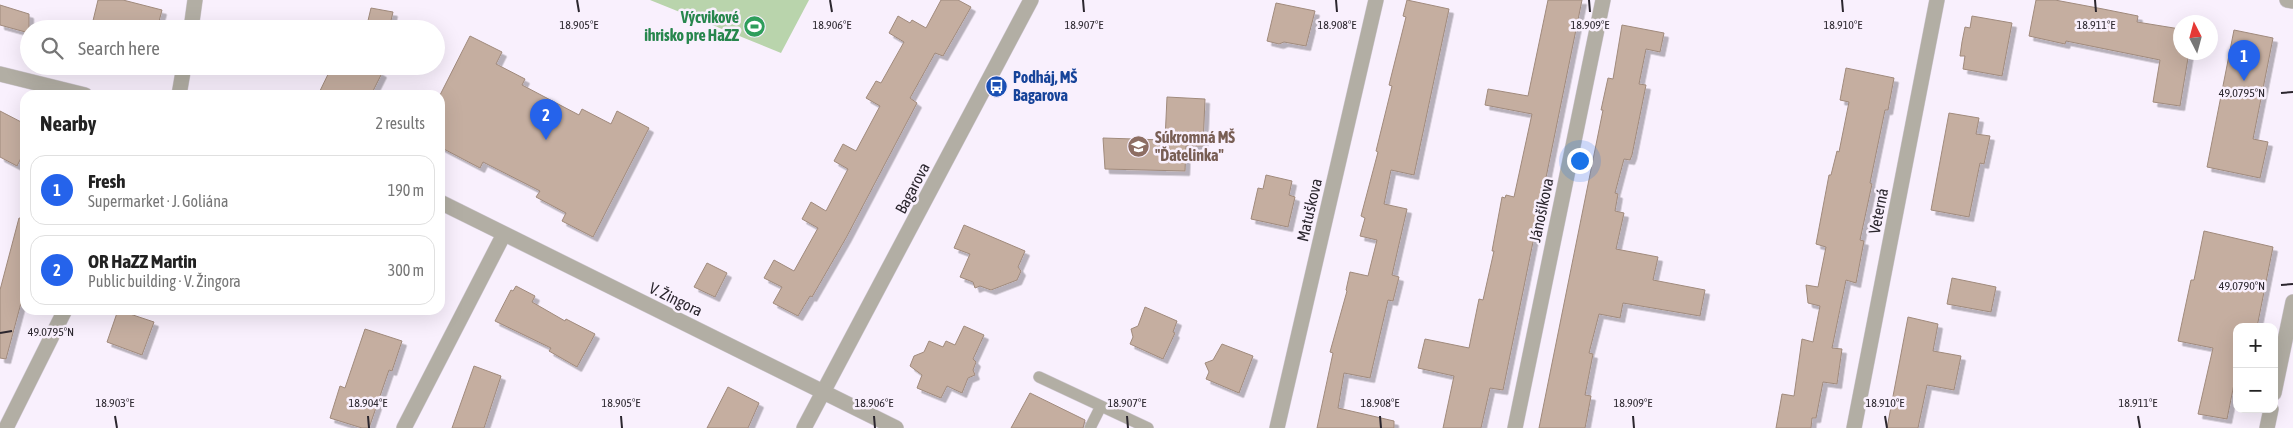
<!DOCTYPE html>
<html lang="en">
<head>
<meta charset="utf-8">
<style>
	body { margin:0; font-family:"Asap Condensed",sans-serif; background:#f2f2f2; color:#222 }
	.controls { position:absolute; right:15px; bottom:15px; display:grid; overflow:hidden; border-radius:10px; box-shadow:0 5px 20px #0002 }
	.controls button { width:45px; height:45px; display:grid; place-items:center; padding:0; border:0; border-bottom:1px solid #e0e0e0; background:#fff; color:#222; font:25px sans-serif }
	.compass { position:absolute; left:2173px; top:15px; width:45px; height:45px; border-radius:50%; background:#fff; box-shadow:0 5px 20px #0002; rotate:354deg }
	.you { position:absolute; left:1579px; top:160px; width:18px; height:18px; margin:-12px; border:4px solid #fff; border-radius:50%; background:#1a73e8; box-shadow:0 0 0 8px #1a73e833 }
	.badge { display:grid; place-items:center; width:32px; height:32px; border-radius:50%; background:#2563eb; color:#fff; font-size:16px; font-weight:700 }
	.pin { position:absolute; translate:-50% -41px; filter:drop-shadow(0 1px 2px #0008) }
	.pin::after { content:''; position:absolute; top:26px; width:18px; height:15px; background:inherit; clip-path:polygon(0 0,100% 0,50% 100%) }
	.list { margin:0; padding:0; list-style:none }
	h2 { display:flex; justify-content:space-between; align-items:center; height:65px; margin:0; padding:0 20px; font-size:21px }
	h2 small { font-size:16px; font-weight:400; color:#767676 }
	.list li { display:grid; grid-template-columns:32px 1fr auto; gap:15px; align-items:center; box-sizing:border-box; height:70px; margin:0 10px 10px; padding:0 10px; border:1px solid #e0e0e0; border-radius:15px }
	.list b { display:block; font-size:19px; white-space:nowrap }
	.list p { margin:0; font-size:16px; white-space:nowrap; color:#767676 }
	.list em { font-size:16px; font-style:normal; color:#767676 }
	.icon { flex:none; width:28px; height:28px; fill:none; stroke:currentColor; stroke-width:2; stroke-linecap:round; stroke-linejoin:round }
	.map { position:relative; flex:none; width:2293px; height:428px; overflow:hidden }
	.search { position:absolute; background:#fff; box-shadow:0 5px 20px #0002; left:20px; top:20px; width:425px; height:55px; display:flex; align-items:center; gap:12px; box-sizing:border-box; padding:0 18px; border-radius:28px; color:#767676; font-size:19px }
	.panel { position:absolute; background:#fff; box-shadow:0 5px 20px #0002; left:20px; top:90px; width:425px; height:225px; border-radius:15px }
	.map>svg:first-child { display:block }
	.green { fill:#b9d4ac }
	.building { fill:#c5aea0; stroke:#a08a7c; filter:url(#shadow) }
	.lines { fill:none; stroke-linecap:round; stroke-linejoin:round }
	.service-casing { stroke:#d4ccd8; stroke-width:12 }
	.minor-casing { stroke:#d4ccd8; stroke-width:16 }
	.service { stroke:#b2aea4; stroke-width:11 }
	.minor { stroke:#b2aea4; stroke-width:15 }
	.ticks { fill:none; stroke:#2b262e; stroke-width:2 }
	.labels { text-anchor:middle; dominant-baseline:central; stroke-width:5; stroke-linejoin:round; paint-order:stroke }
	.leisure-label { font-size:16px; font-weight:bold; fill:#27864d; stroke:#f9f0fd; text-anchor:end }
	.transit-label { font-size:16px; font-weight:bold; fill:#164399; stroke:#f9f0fd; text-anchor:start }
	.education-label { font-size:16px; font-weight:bold; fill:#785e54; stroke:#f9f0fd; text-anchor:start }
	.street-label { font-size:16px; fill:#2b262e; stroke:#f9f0fd }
	.ticks-label { font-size:12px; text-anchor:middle; fill:#2b262e; stroke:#f9f0fd; stroke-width:5; stroke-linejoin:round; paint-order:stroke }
</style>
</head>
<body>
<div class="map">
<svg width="2293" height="428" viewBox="0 0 2293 428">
	<defs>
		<filter id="shadow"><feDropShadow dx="4.5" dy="4.5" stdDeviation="0" flood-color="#0004"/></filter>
	</defs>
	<rect width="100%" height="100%" fill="#f9f0fd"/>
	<path class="green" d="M650 0H809L781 53Z"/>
	<path class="building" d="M98 0H123L162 10 157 29H91Z
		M941 0H958L971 7 943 56 935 53 910 98 917 103 846 238 812 297 810 296 798 316 773 303 782 287 764 278 774 260 794 271 818 228 802 219 811 202 826 211 848 169 834 161 843 144 856 151 880 106 866 98 876 81 881 83 904 42 889 33 898 16 910 23 912 20 926 28Z
		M1407 0 1449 9 1414 175 1391 170 1384 204 1407 209 1392 275 1399 277 1393 301 1388 300 1370 378 1344 373 1338 408 1394 421V428H1317L1333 353 1330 352 1347 291 1346 290 1350 272 1368 276 1377 240 1360 236 1365 218 1361 216 1378 152 1376 151 1392 86 1389 85 1406 17 1403 16Z
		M1548 0H1582L1503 390 1490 388 1481 428H1443L1454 376 1418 368 1425 339 1469 348 1479 299 1483 300 1494 251H1492L1502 197 1505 198 1506 195 1514 197 1532 114 1485 105 1488 89 1528 96Z
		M2036 0H2055L2103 9 2138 16 2137 22 2180 29V52H2189L2180 106 2153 102 2160 60 2066 41 2065 44 2029 36Z
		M1276 3 1315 11 1306 46 1284 42 1279 44 1267 41Z
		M0 5 29 14V33L0 25Z
		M371 8 393 12 389 29H366Z
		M1972 16 2012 23 2002 76 1963 69 1965 56H1960L1962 42 1965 27 1970 28Z
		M1622 25 1664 33 1660 52 1646 49 1639 84 1646 85 1632 155 1630 160 1624 159 1615 193 1618 194 1615 211 1624 213 1616 249 1658 257 1653 280 1705 290 1700 316 1623 303 1620 318 1599 314 1589 353 1593 354 1585 395 1591 396 1585 428H1539L1603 110H1601L1608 78 1613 79Z
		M2234 30 2273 38 2253 139 2268 142 2260 178 2207 167Z
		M470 36 502 52 496 64 525 79 522 85 579 115 582 109 611 124 617 111 649 128 593 237 562 221 566 213 536 197 540 191 483 162 480 168 440 147V95Z
		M332 66H370L382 73 371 95H318Z
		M1846 68 1894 78 1888 110H1885L1870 183 1872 184 1860 240 1864 241 1856 283 1846 280 1832 348 1842 349 1837 384 1823 382 1816 418H1812L1811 428H1776L1782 394 1794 396 1802 339 1813 342 1820 306 1808 303 1806 285 1818 287 1826 247 1816 244 1829 175H1831L1837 151 1839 152 1849 102 1840 100Z
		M1167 97 1205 99 1203 146H1186L1185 171 1105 169 1103 138 1165 140Z
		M0 111 25 124V150L17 166 0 157Z
		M1949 113 1979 118 1976 134 1990 136 1984 164 1980 163 1969 217 1931 210Z
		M1266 175 1292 181 1289 195 1295 197 1288 227 1251 219 1258 188 1263 189Z
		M19 218 25 219V288L6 359 0 358V290Z
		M964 225 1025 251 1018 267 1021 271 1017 280 991 290 980 286 975 288 973 282 960 277 970 254 954 248Z
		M2204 231 2273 247 2257 327H2237V369L2227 419 2198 414 2213 348 2178 341 2191 280H2194Z
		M707 263 727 273 715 297 694 287Z
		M1952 278 1996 287 1991 312 1947 304Z
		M516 286 535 296 532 302 565 321 566 319 595 334 577 367 549 351 551 348 495 321 511 290 513 291Z
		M1145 307 1177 321 1173 332 1175 333 1163 359 1130 344 1133 337 1131 329 1138 326Z
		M118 310 154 322 142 355 107 342Z
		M1908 317 1938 324 1933 351 1961 356 1954 390 1927 385 1918 428H1887Z
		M964 326 984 335 973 359 976 362 973 370 975 375 968 378 962 393 947 386 941 398 917 388 922 375 910 366 914 356 924 352 929 341 943 347 946 341 955 345Z
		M365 329 402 341 392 371 389 370 369 428H362L330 418 340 386 345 388Z
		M1222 344 1253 356 1239 393 1206 379 1209 372 1205 363 1213 360Z
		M474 366 501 376 484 428H452Z
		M728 387 759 403 748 428H707Z
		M1030 393 1085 420 1083 428H1011Z"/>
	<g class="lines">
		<defs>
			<path id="service" d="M1039 377 1148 428
				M1090 428 1101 406"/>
			<path id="minor" d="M2287 0 2293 1
				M191 29 195 0
				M0 74 85 95
				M179 95 184 66
				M440 202 896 428
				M2274 393 2293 302
				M6 428 65 310
				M404 428 504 234
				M804 428 1031 0
				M1277 428 1376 0
				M1515 428 1603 0
				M1854 428 1937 0
				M2267 428 2271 409"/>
		</defs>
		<use href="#service" class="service-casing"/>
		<use href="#minor" class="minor-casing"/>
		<use href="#service" class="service"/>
		<use href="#minor" class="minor"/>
	</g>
	<path class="ticks" d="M577 0 579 12M830 0 832 12M1083 0 1084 12M1336 0 1337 12M1589 0 1590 12M1842 0 1843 12M2095 0 2096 12M2281 93 2293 92M2281 285 2293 284M0 333 12 331M115 416 117 428M368 416 369 428M621 416 622 428M874 416 875 428M1127 416 1128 428M1380 416 1381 428M1633 416 1634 428M1885 416 1887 428M2138 416 2140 428"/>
	<defs>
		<symbol id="stadium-disc" viewBox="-11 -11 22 22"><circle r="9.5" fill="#2e9e5b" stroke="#f9f0fd"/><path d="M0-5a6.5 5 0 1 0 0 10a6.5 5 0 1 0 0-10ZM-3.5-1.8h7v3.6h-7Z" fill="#fff"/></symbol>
		<symbol id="bus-disc" viewBox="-11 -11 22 22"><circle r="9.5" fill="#1a4fb4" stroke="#f9f0fd"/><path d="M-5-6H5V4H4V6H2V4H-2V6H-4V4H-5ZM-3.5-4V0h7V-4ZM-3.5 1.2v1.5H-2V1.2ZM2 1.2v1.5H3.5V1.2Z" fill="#fff"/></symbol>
		<symbol id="school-disc" viewBox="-11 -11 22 22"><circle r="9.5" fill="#8d6e63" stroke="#f9f0fd"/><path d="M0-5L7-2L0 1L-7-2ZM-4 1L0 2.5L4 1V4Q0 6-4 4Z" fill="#fff"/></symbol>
	</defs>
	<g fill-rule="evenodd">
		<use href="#stadium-disc" x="742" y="14" width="25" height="25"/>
		<use href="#bus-disc" x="984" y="74" width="25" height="25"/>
		<use href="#school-disc" x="1126" y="134" width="25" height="25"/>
	</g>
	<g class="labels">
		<g class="leisure-label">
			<text x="739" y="17">Výcvikové<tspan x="739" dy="18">ihrisko pre HaZZ</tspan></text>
		</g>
		<g class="transit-label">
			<text x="1013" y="77">Podháj, MŠ<tspan x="1013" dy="18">Bagarova</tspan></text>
		</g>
		<g class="education-label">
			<text x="1155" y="137">Súkromná MŠ<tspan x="1155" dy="18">"Ďatelinka"</tspan></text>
		</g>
		<g class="street-label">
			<text transform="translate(912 188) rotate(-62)">Bagarova</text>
			<text transform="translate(1309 210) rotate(-77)">Matuškova</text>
			<text transform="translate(1541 210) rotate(-78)">Jánošíkova</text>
			<text transform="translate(1878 211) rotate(-79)">Veterná</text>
			<text transform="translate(676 299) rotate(26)">V. Žingora</text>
		</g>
	</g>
	<g class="ticks-label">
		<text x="579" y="29">18.905°E</text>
		<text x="832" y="29">18.906°E</text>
		<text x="1084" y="29">18.907°E</text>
		<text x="1337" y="29">18.908°E</text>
		<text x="1590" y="29">18.909°E</text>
		<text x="1843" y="29">18.910°E</text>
		<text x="2096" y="29">18.911°E</text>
		<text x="2242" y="97">49.0795°N</text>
		<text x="2242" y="290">49.0790°N</text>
		<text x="51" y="336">49.0795°N</text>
		<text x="115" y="407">18.903°E</text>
		<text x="368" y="407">18.904°E</text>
		<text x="621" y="407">18.905°E</text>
		<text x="874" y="407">18.906°E</text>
		<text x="1127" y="407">18.907°E</text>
		<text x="1380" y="407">18.908°E</text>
		<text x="1633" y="407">18.909°E</text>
		<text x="1885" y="407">18.910°E</text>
		<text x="2138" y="407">18.911°E</text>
	</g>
</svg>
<div class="controls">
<button>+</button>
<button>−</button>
</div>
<svg class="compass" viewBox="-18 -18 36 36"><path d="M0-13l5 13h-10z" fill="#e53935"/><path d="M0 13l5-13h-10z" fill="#767676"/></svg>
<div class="you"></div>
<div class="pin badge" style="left:2244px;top:81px">1</div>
<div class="pin badge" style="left:546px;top:140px">2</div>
<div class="search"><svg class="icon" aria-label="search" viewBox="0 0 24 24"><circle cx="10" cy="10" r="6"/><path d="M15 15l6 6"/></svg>Search here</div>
<section class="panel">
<h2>Nearby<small>2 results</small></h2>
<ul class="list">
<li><span class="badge">1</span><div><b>Fresh</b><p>Supermarket · J. Goliána</p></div><em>190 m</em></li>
<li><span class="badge">2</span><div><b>OR HaZZ Martin</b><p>Public building · V. Žingora</p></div><em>300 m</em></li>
</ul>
</section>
</div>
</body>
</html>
